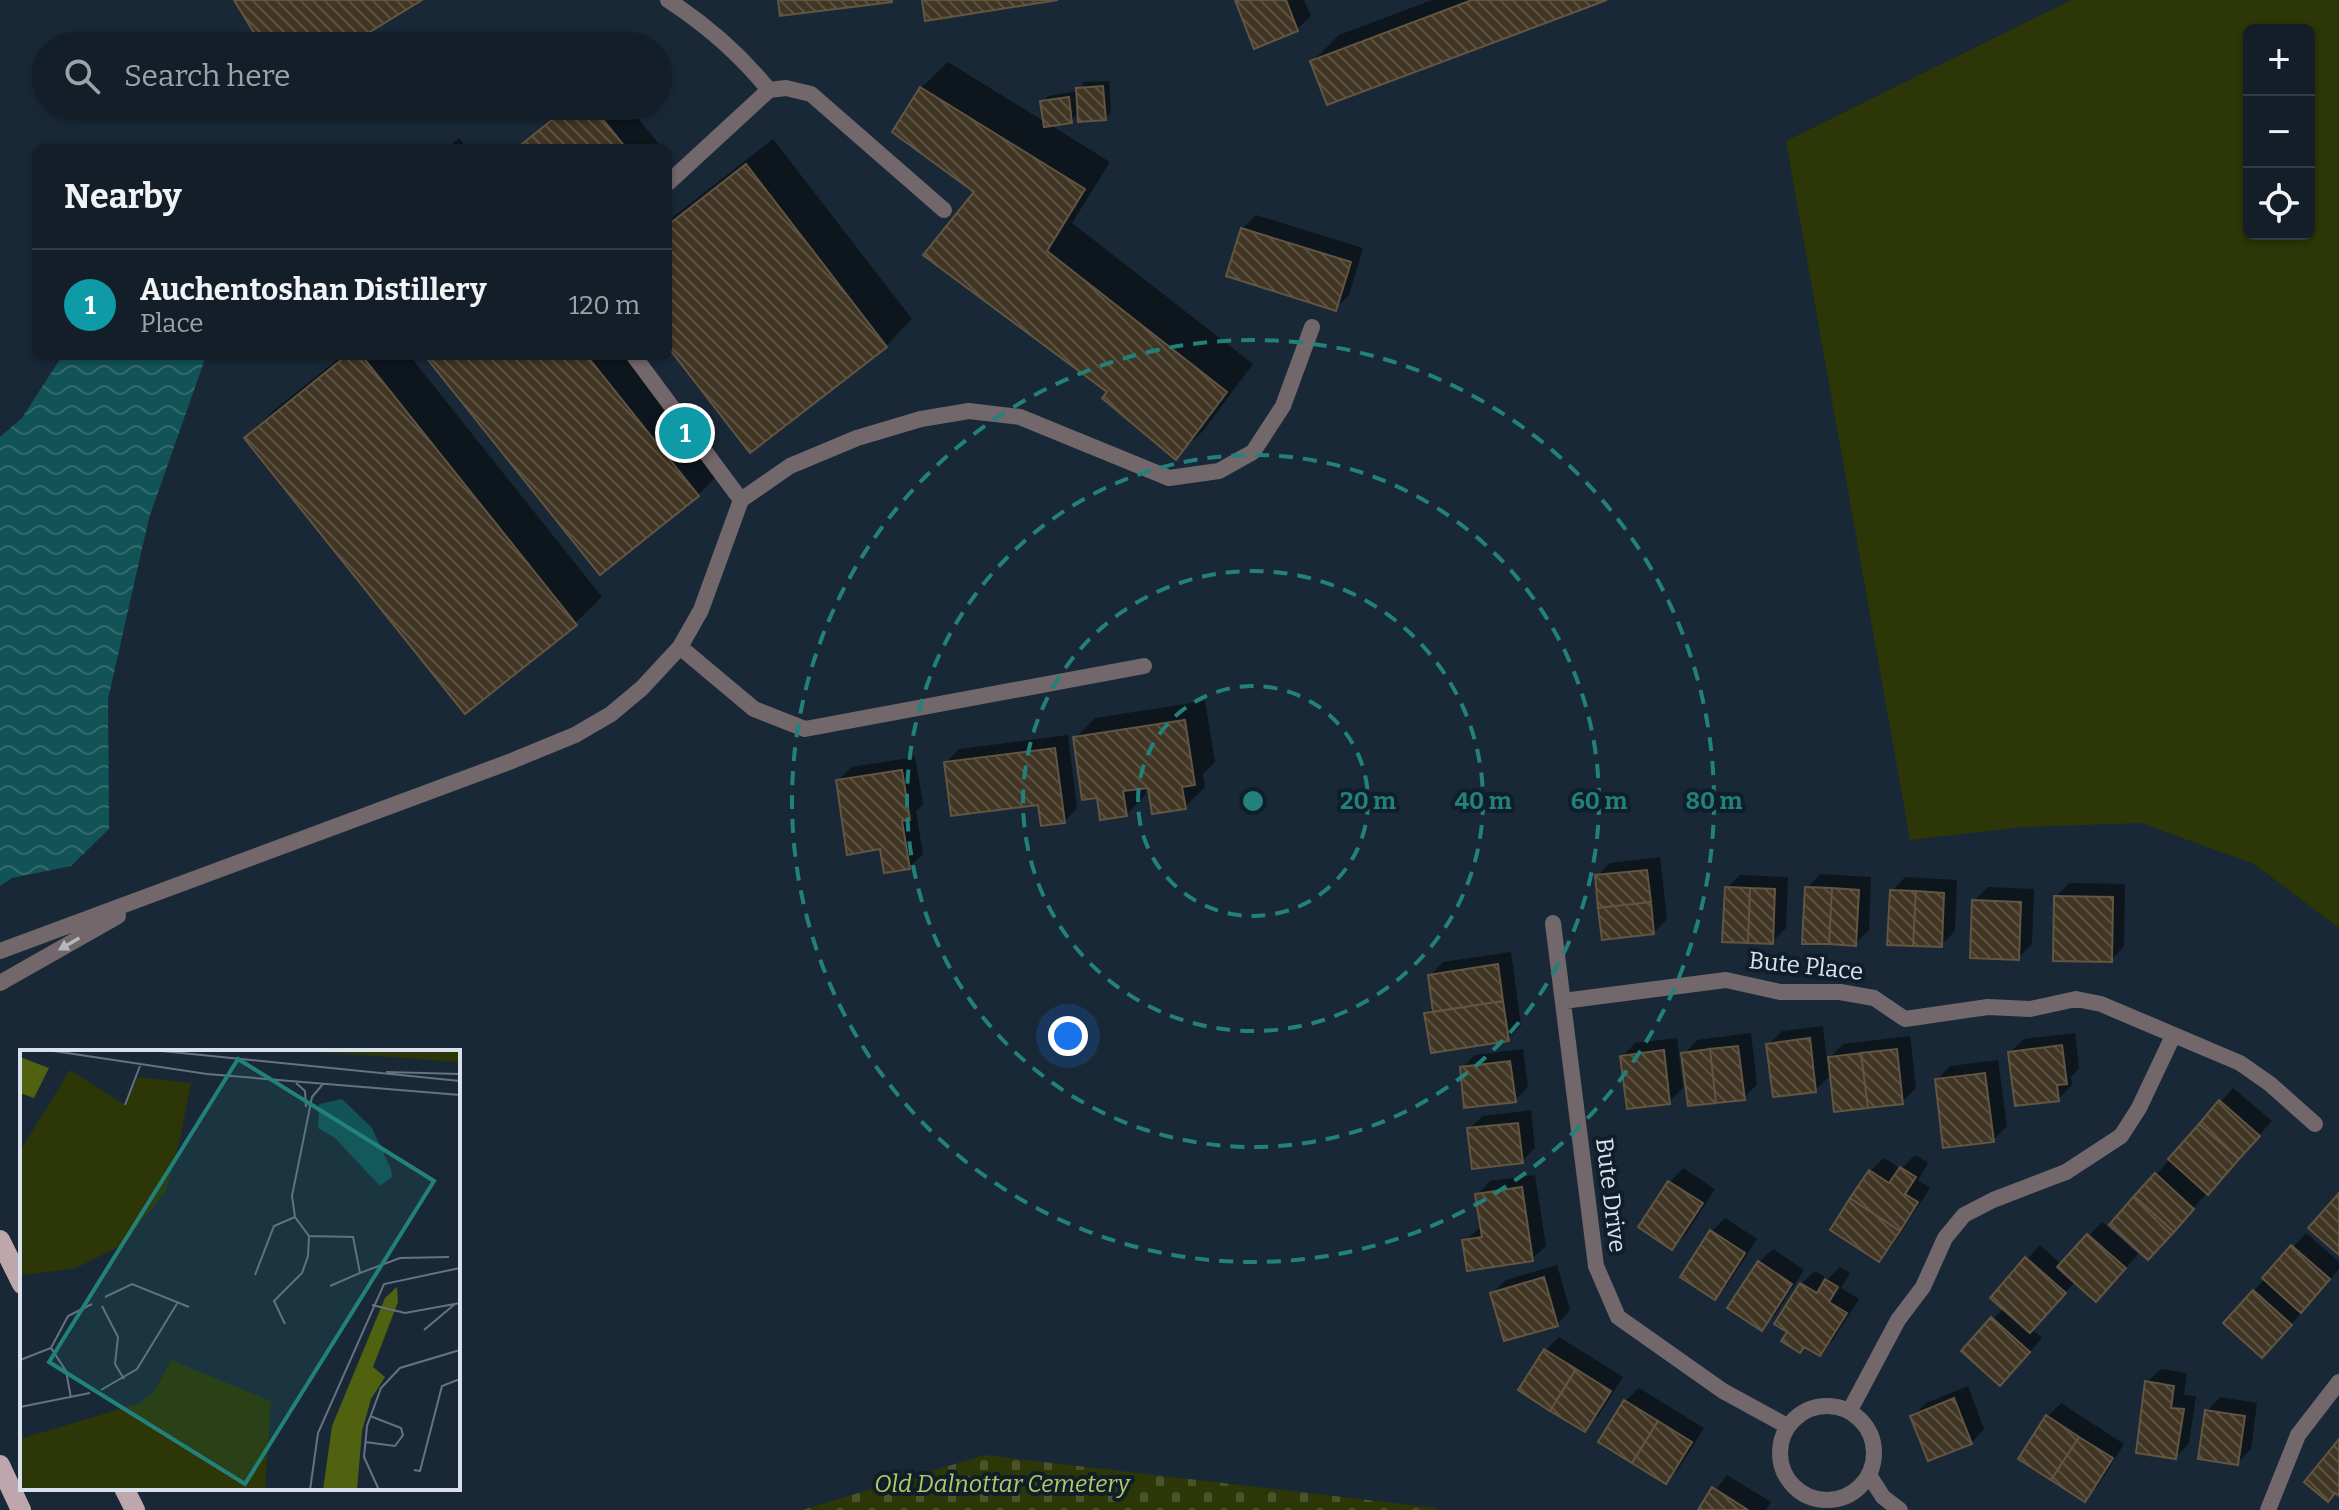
<!DOCTYPE html>
<html lang="en">
<head>
<meta charset="utf-8">
<style>
	body { margin:0; font-family:Bitter,serif; background:#202b35; color:#f1f3f6 }
	.controls { position:absolute; right:24px; top:24px; display:grid; overflow:hidden; border-radius:12px; box-shadow:0 2px 6px #0004 }
	.controls button { width:72px; height:72px; display:grid; place-items:center; padding:0; border:0; border-bottom:2px solid #323c46; background:#131e29; color:#f1f3f6; font:40px sans-serif }
	.you { position:absolute; left:1068px; top:1036px; width:28px; height:28px; margin:-20px; border:6px solid #fff; border-radius:50%; background:#1a73e8; box-shadow:0 0 0 12px #1a73e833 }
	.badge { display:grid; place-items:center; width:52px; height:52px; border-radius:50%; background:#db2777; color:#fff; font-size:26px; font-weight:700 }
	.pin { position:absolute; translate:-50% -50%; border:4px solid #fff; box-shadow:0 2px 8px #0006 }
	.list { margin:0; padding:0; list-style:none }
	h2 { display:flex; justify-content:space-between; align-items:center; height:104px; margin:0; padding:0 32px; font-size:34px }
	h2 small { font-size:26px; font-weight:400; color:#9da2a8 }
	.list li { display:grid; grid-template-columns:52px 1fr auto; gap:24px; align-items:center; box-sizing:border-box; height:112px; padding:0 32px; border-top:2px solid #323c46 }
	.list b { display:block; font-size:30px; white-space:nowrap }
	.list p { margin:0; font-size:26px; white-space:nowrap; color:#9da2a8 }
	.list em { font-size:26px; font-style:normal; color:#9da2a8 }
	.icon { flex:none; width:44px; height:44px; fill:none; stroke:currentColor; stroke-width:2; stroke-linecap:round; stroke-linejoin:round }
	.map { position:relative; flex:none; width:2339px; height:1510px; overflow:hidden }
	.search { position:absolute; background:#131e29; box-shadow:0 2px 6px #0004; left:32px; top:32px; width:640px; height:88px; display:flex; align-items:center; gap:20px; box-sizing:border-box; padding:0 28px; border-radius:44px; color:#9da2a8; font-size:30px }
	.panel { position:absolute; background:#131e29; box-shadow:0 2px 6px #0004; left:32px; top:144px; width:640px; height:216px; border-radius:12px }
	.map>svg:first-child { display:block }
	.cemetery { fill:url(#cemetery-stones) }
	.park { fill:#2c3606; fill-rule:evenodd }
	.water { fill:url(#water-waves) }
	.shadow { fill:#0007 }
	.building { fill:url(#building-back-hatch); stroke:#625542; stroke-width:2 }
	.lines { fill:none; stroke-linecap:round; stroke-linejoin:round }
	.service { stroke:#72676a; stroke-width:16 }
	.minor { stroke:#72676a; stroke-width:16 }
	.primary { stroke:#bea6ad; stroke-width:20 }
	.oneway { fill:#b5b7be }
	.ring { fill:none; stroke:#23817b; stroke-width:4; stroke-dasharray:14 10 }
	.labels { text-anchor:middle; dominant-baseline:central; stroke-width:8; stroke-linejoin:round; paint-order:stroke }
	.street-label { font-size:24px; fill:#d9e2ec; stroke:#101e2c }
	.park-label { font-size:24px; font-style:italic; fill:#b1cb63; stroke:#101e2c }
	.inset-road { fill:none; stroke:#66727f; stroke-width:2 }
	.view { fill:#23817b; fill-opacity:0.15; stroke:#23817b; stroke-width:4 }
	.inset-edge { fill:none; stroke:#d9e2ec; stroke-width:4 }
	.centre { fill:#23817b; stroke:#101e2c; stroke-width:4 }
	.ring-label { font-size:24px; text-anchor:middle; font-weight:bold; fill:#23817b; stroke:#101e2c; stroke-width:8; stroke-linejoin:round; paint-order:stroke }
</style>
</head>
<body>
<div class="map">
<svg width="2339" height="1510" viewBox="0 0 2339 1510">
	<defs>
		<pattern id="cemetery-stones" width="16" height="16" patternUnits="userSpaceOnUse" patternTransform="scale(2)"><rect width="16" height="16" fill="#2c3606"/><path d="M2 7V4a2 2 0 0 1 4 0v3zM10 15v-3a2 2 0 0 1 4 0v3z" fill="#4a532a"/></pattern>
		<pattern id="water-waves" width="16" height="10" patternUnits="userSpaceOnUse" patternTransform="scale(2)"><rect width="16" height="10" fill="#115356"/><path d="M0 5q4-4 8 0t8 0" fill="none" stroke="#336b6e"/></pattern>
		<pattern id="building-back-hatch" width="6" height="6" patternUnits="userSpaceOnUse" patternTransform="scale(2)"><rect width="6" height="6" fill="#413523"/><path d="M-1 5l2 2M0 0l6 6M5-1l2 2" fill="none" stroke="#5c5243"/></pattern>
	</defs>
	<rect width="100%" height="100%" fill="#192837"/>
	<path class="cemetery" d="M985 1455 1436 1508 1438 1510H802Z"/>
	<path class="park" d="M2071 0H2339V928L2254 864 2141 823 2023 827 1910 840 1786 141ZM2249 30H2309V234H2249Z"/>
	<path class="water" d="M62 356H206L149 518 108 699 109 829 71 866 12 878 0 886V437L22 418Z"/>
	<path class="shadow" d="M1237 0H1304L1311 16 1297 29 1255 46Z
		M1432 0H1601L1313 61 1339 35Z
		M948 62 1045 122 1042 102 1048 96 1078 91 1084 82 1109 81 1111 112 1105 119 1079 113 1071 121 1049 124 1110 162 1072 223 1253 364 1203 431 1176 457 1110 392 977 191 921 88Z
		M567 106H628L662 148H515Z
		M459 138 467 148H447Z
		M773 139 912 319 886 346 668 344V221Z
		M1256 215 1363 248 1349 295 1335 309 1242 229Z
		M342 356H410L602 597 575 623 247 438 273 411Z
		M427 356H634L724 468 698 495Z
		M1205 701 1215 762 1203 774 1205 787 1185 807 1150 786H1145L1146 794 1126 815 1075 738 1095 718Z
		M1068 735 1077 808 1064 822 1040 803 946 763 959 749Z
		M915 757 923 804 916 811 923 854 909 867 882 847 838 781 851 767Z
		M1660 857 1667 919 1653 933 1597 876 1610 863Z
		M1820 874 1871 877 1869 930 1855 944 1807 888Z
		M1740 875 1788 877 1786 928 1772 942 1727 888Z
		M1905 877 1957 880 1955 931 1941 945 1892 891Z
		M2069 883 2125 884 2124 946 2111 960 2056 897Z
		M1988 887 2034 889 2032 944 2018 958 1974 901Z
		M1511 952 1521 1025 1508 1039 1426 1014 1434 1006 1430 976 1443 962Z
		M1823 1026 1827 1061 1843 1044 1910 1036 1916 1088 1902 1102 1832 1074 1815 1090 1768 1045 1782 1031Z
		M1751 1033 1757 1084 1744 1098 1684 1054 1697 1040Z
		M2075 1033 2079 1068 2071 1077 2072 1085 2058 1099 2010 1052 2024 1039Z
		M1677 1038 1683 1088 1669 1102 1622 1057 1635 1043Z
		M1523 1049 1528 1087 1515 1100 1462 1068 1475 1055Z
		M1998 1060 2007 1126 1993 1140 1937 1080 1950 1066Z
		M2233 1088 2272 1121 2161 1244 2156 1175Z
		M1531 1110 1535 1148 1522 1161 1469 1129 1483 1116Z
		M1915 1155 1928 1163 1918 1180 1930 1188 1892 1246 1879 1259 1870 1171 1884 1158 1901 1169Z
		M1683 1168 1715 1189 1686 1234 1672 1248 1640 1227 1670 1182Z
		M1535 1175 1546 1246 1532 1259 1464 1241 1482 1226 1477 1195 1490 1181Z
		M1725 1218 1757 1239 1728 1284 1715 1297 1712 1231Z
		M2102 1222 2138 1254 2110 1286 2076 1281 2032 1329 2042 1338 2013 1370 1993 1319 2004 1308 1992 1298 2040 1245 2062 1265Z
		M2306 1233 2339 1262V1269L2304 1310 2275 1342 2225 1323Z
		M1773 1249 1804 1270 1775 1315 1762 1328 1759 1262Z
		M1557 1265 1570 1310 1557 1324 1492 1293 1506 1280Z
		M1840 1267 1850 1273 1841 1288 1859 1299 1833 1340 1820 1354 1790 1332 1801 1284 1815 1271 1828 1279Z
		M1559 1337 1623 1377 1598 1416 1585 1430 1545 1351Z
		M2161 1369 2187 1373 2184 1395 2196 1396 2189 1443 2176 1457 2147 1382Z
		M1968 1386 1984 1429 1971 1443 1913 1416 1926 1403Z
		M1639 1388 1704 1428 1679 1468 1666 1481 1625 1401Z
		M2220 1397 2257 1403 2251 1449 2237 1463 2207 1411Z
		M2061 1403 2124 1444 2098 1486 2084 1500 2047 1417Z
		M1727 1475 1771 1502 1766 1510H1701Z"/>
	<path class="building" d="M234 0H422L347 46H262Z
		M778 0H892V2L780 16Z
		M922 0H1058L925 21Z
		M1235 0H1286L1298 31 1254 49Z
		M1472 0H1607L1327 105 1310 61Z
		M1103 86 1106 120 1078 122 1076 88Z
		M920 87 1085 189 1047 251 1227 392 1176 460 1102 398 1107 392 923 255 974 192 892 132Z
		M1069 97 1072 123 1044 127 1040 101Z
		M569 106H592L626 148H517Z
		M746 164 887 347 750 453 668 347V225Z
		M1241 228 1351 262 1336 311 1226 276Z
		M346 356H362L577 625 465 714 244 438Z
		M425 356H587L699 496 600 575Z
		M1185 720 1195 785 1182 787 1186 809 1152 814 1148 788 1123 791 1127 816 1100 820 1097 798 1082 800 1073 737Z
		M1055 748 1065 823 1041 826 1038 805 951 816 944 762Z
		M902 770 910 820 902 821 910 869 884 873 880 849 847 855 836 780Z
		M1647 870 1651 902 1598 908 1595 875Z
		M1725 887 1750 888 1748 943 1722 942Z
		M1805 887 1832 888 1829 944H1802Z
		M1750 888 1775 889 1773 944 1748 943Z
		M1832 888 1859 890 1856 946 1829 944Z
		M1890 890 1916 891 1913 946 1887 945Z
		M1916 891 1944 893 1942 947 1913 946Z
		M2054 896 2113 897 2112 962 2053 961Z
		M1972 900 2021 902 2019 960 1970 958Z
		M1651 902 1654 934 1602 940 1598 908Z
		M1498 964 1503 1001 1433 1012 1428 975Z
		M1503 1001 1509 1041 1431 1053 1424 1013Z
		M1810 1038 1816 1092 1773 1097 1766 1044Z
		M2062 1045 2067 1084 2057 1085 2059 1101 2015 1106 2008 1052Z
		M1738 1046 1745 1100 1716 1103 1710 1049Z
		M1710 1049 1716 1103 1688 1106 1681 1053Z
		M1897 1049 1903 1104 1868 1108 1861 1053Z
		M1664 1050 1670 1104 1627 1109 1620 1056Z
		M1861 1053 1868 1108 1834 1112 1828 1057Z
		M1510 1061 1516 1102 1464 1108 1460 1067Z
		M1985 1073 1994 1142 1943 1148 1935 1079Z
		M2219 1100 2260 1136 2239 1159 2199 1124Z
		M1518 1123 1523 1163 1472 1169 1467 1128Z
		M2199 1124 2239 1159 2208 1195 2168 1159Z
		M1900 1167 1916 1177 1905 1194 1918 1202 1900 1231 1850 1198 1869 1170 1889 1183Z
		M2155 1173 2194 1209 2174 1232 2134 1196Z
		M1668 1181 1703 1203 1672 1250 1638 1227Z
		M1522 1187 1533 1261 1467 1271 1462 1240 1482 1237 1475 1194Z
		M2339 1193V1255L2308 1228Z
		M2134 1196 2174 1232 2148 1260 2109 1225Z
		M1850 1198 1900 1231 1879 1262 1830 1230Z
		M1710 1230 1745 1253 1715 1300 1680 1277Z
		M2087 1234 2126 1268 2096 1302 2057 1267Z
		M2291 1245 2330 1279 2301 1313 2262 1278Z
		M2025 1257 2066 1293 2030 1333 1990 1298Z
		M1758 1261 1792 1284 1762 1331 1727 1308Z
		M1544 1277 1558 1326 1504 1341 1490 1293Z
		M1825 1279 1838 1287 1829 1302 1847 1313 1820 1356 1804 1347 1800 1353 1781 1341 1787 1332 1774 1324 1800 1283 1817 1293Z
		M2253 1290 2292 1325 2262 1358 2223 1323Z
		M1991 1317 2030 1352 2000 1386 1961 1351Z
		M1544 1349 1576 1369 1550 1411 1518 1390Z
		M1576 1369 1611 1391 1585 1432 1550 1411Z
		M2145 1381 2174 1386 2171 1408 2184 1409 2176 1459 2136 1453Z
		M1954 1398 1972 1444 1928 1461 1910 1416Z
		M1624 1400 1658 1421 1632 1463 1598 1442Z
		M2205 1410 2245 1416 2238 1465 2198 1459Z
		M2046 1415 2079 1437 2051 1480 2018 1459Z
		M1658 1421 1692 1442 1666 1484 1632 1463Z
		M2079 1437 2113 1458 2085 1502 2051 1480Z
		M2339 1439V1496L2335 1493 2328 1502 2304 1482Z
		M1712 1487 1748 1510H1698Z"/>
	<g class="lines">
		<path class="service" d="M668 0C708 26 739 53 769 90
			M668 183 769 90 786 88 811 94 944 210
			M634 356 741 500
			M680 647 754 709 805 729 1144 666
			M0 951 509 762 575 735 611 714 642 688 680 647 701 610 741 500 790 466 857 438 921 419 969 411 1020 417 1169 478 1219 471 1253 452 1283 406 1312 327
			M0 983 118 916"/>
		<path class="minor" d="M1553 923 1596 1266 1618 1317 1723 1391 1787 1426
			M1563 1001 1726 980 1780 992H1840L1874 998 1905 1019 1988 1007 2030 1009 2076 999 2101 1004 2240 1063 2270 1084 2315 1124
			M1780 1453a47 47 0 1 1 94 0a47 47 0 1 1-94 0Z
			M1850 1410 1898 1320 1923 1287 1945 1238 1964 1215 1993 1200 2066 1172 2121 1136 2139 1108 2173 1036
			M1869 1475 1883 1497 1900 1510
			M2268 1510 2298 1435 2339 1382"/>
		<path class="primary" d="M0 1240 22 1284
			M0 1465 21 1510
			M124 1488 135 1510"/>
	</g>
	<defs><path id="oneway-solid" d="M-6-.8H1V-3.2L6.5 0L1 3.2V.8H-6Z" transform="scale(2)"/></defs>
	<use class="oneway" href="#oneway-solid" transform="translate(69 944) rotate(150)"/>
	<g class="ring">
		<circle cx="1253" cy="801" r="115"/>
		<circle cx="1253" cy="801" r="230"/>
		<circle cx="1253" cy="801" r="346"/>
		<circle cx="1253" cy="801" r="461"/>
	</g>
	<g class="labels">
		<g class="street-label">
			<text transform="translate(1806 966) rotate(6)">Bute Place</text>
			<text transform="translate(1611 1195) rotate(83)">Bute Drive</text>
		</g>
		<g class="park-label">
			<text x="1002" y="1484">Old Dalnottar Cemetery</text>
		</g>
	</g>
	<g transform="translate(20 1050)">
		<rect width="440" height="440" fill="#192837"/>
		<path d="M0 7 29 18 14 48 0 43ZM377 237 378 252 353 317 365 327 351 349 342 381 337 440H303L312 376 365 248Z" fill="#506110"/>
		<path d="M274 0H440V12ZM50 20 105 55 118 27 171 33 161 85 146 141 102 195 56 218 5 225 0 223V101Z" fill="#2c3606"/>
		<path d="M151 310 251 351 245 440H0V389L120 353 134 342Z" fill="#2c3606"/>
		<path d="M322 49 352 78 371 119 372 127 360 136 315 88 298 78 299 54Z" fill="#115356"/>
		<path class="inset-road" d="M27 0 187 24 440 45M132 0 440 31M366 22 440 24M276 33 285 41 286 57M105 55 120 16M289 186 333 187 340 223 310 236M340 223 380 208 429 207M235 225 254 176 275 167M85 247 112 234 169 257M352 255 385 263 440 253M82 256 98 287 95 314 104 329M265 274 254 251 282 223 288 206 289 186 275 167 272 146 292 47 303 34M404 280 435 254M31 298 46 321 51 348M0 310 31 298 48 266 72 254M81 340 117 319 158 252M0 357 70 343M440 372V408M345 392 375 396 383 385 381 378 350 366M394 420 400 421 422 336 440 329M290 440 298 383 364 234 440 218M359 440 344 407 347 376 361 338 380 318 440 300"/>
		<path class="view" d="M218 9 414 131 225 434 29 312Z"/>
		<rect width="440" height="440" class="inset-edge"/>
	</g>
	<circle cx="1253" cy="801" r="12" class="centre"/>
	<g class="ring-label">
		<text x="1368" y="809">20 m</text>
		<text x="1483" y="809">40 m</text>
		<text x="1599" y="809">60 m</text>
		<text x="1714" y="809">80 m</text>
	</g>
</svg>
<div class="controls">
<button>+</button>
<button>−</button>
<button><svg class="icon" aria-label="locate" viewBox="0 0 24 24"><circle cx="12" cy="12" r="6"/><path d="M12 2v4M12 18v4M2 12h4M18 12h4"/></svg></button>
</div>
<div class="you"></div>
<div class="pin badge" style="left:685px;top:433px;background:#0f9aa8">1</div>
<div class="search"><svg class="icon" aria-label="search" viewBox="0 0 24 24"><circle cx="10" cy="10" r="6"/><path d="M15 15l6 6"/></svg>Search here</div>
<section class="panel">
<h2>Nearby<small></small></h2>
<ul class="list">
<li><span class="badge" style="background:#0f9aa8">1</span><div><b>Auchentoshan Distillery</b><p>Place</p></div><em>120 m</em></li>
</ul>
</section>
</div>
</body>
</html>
